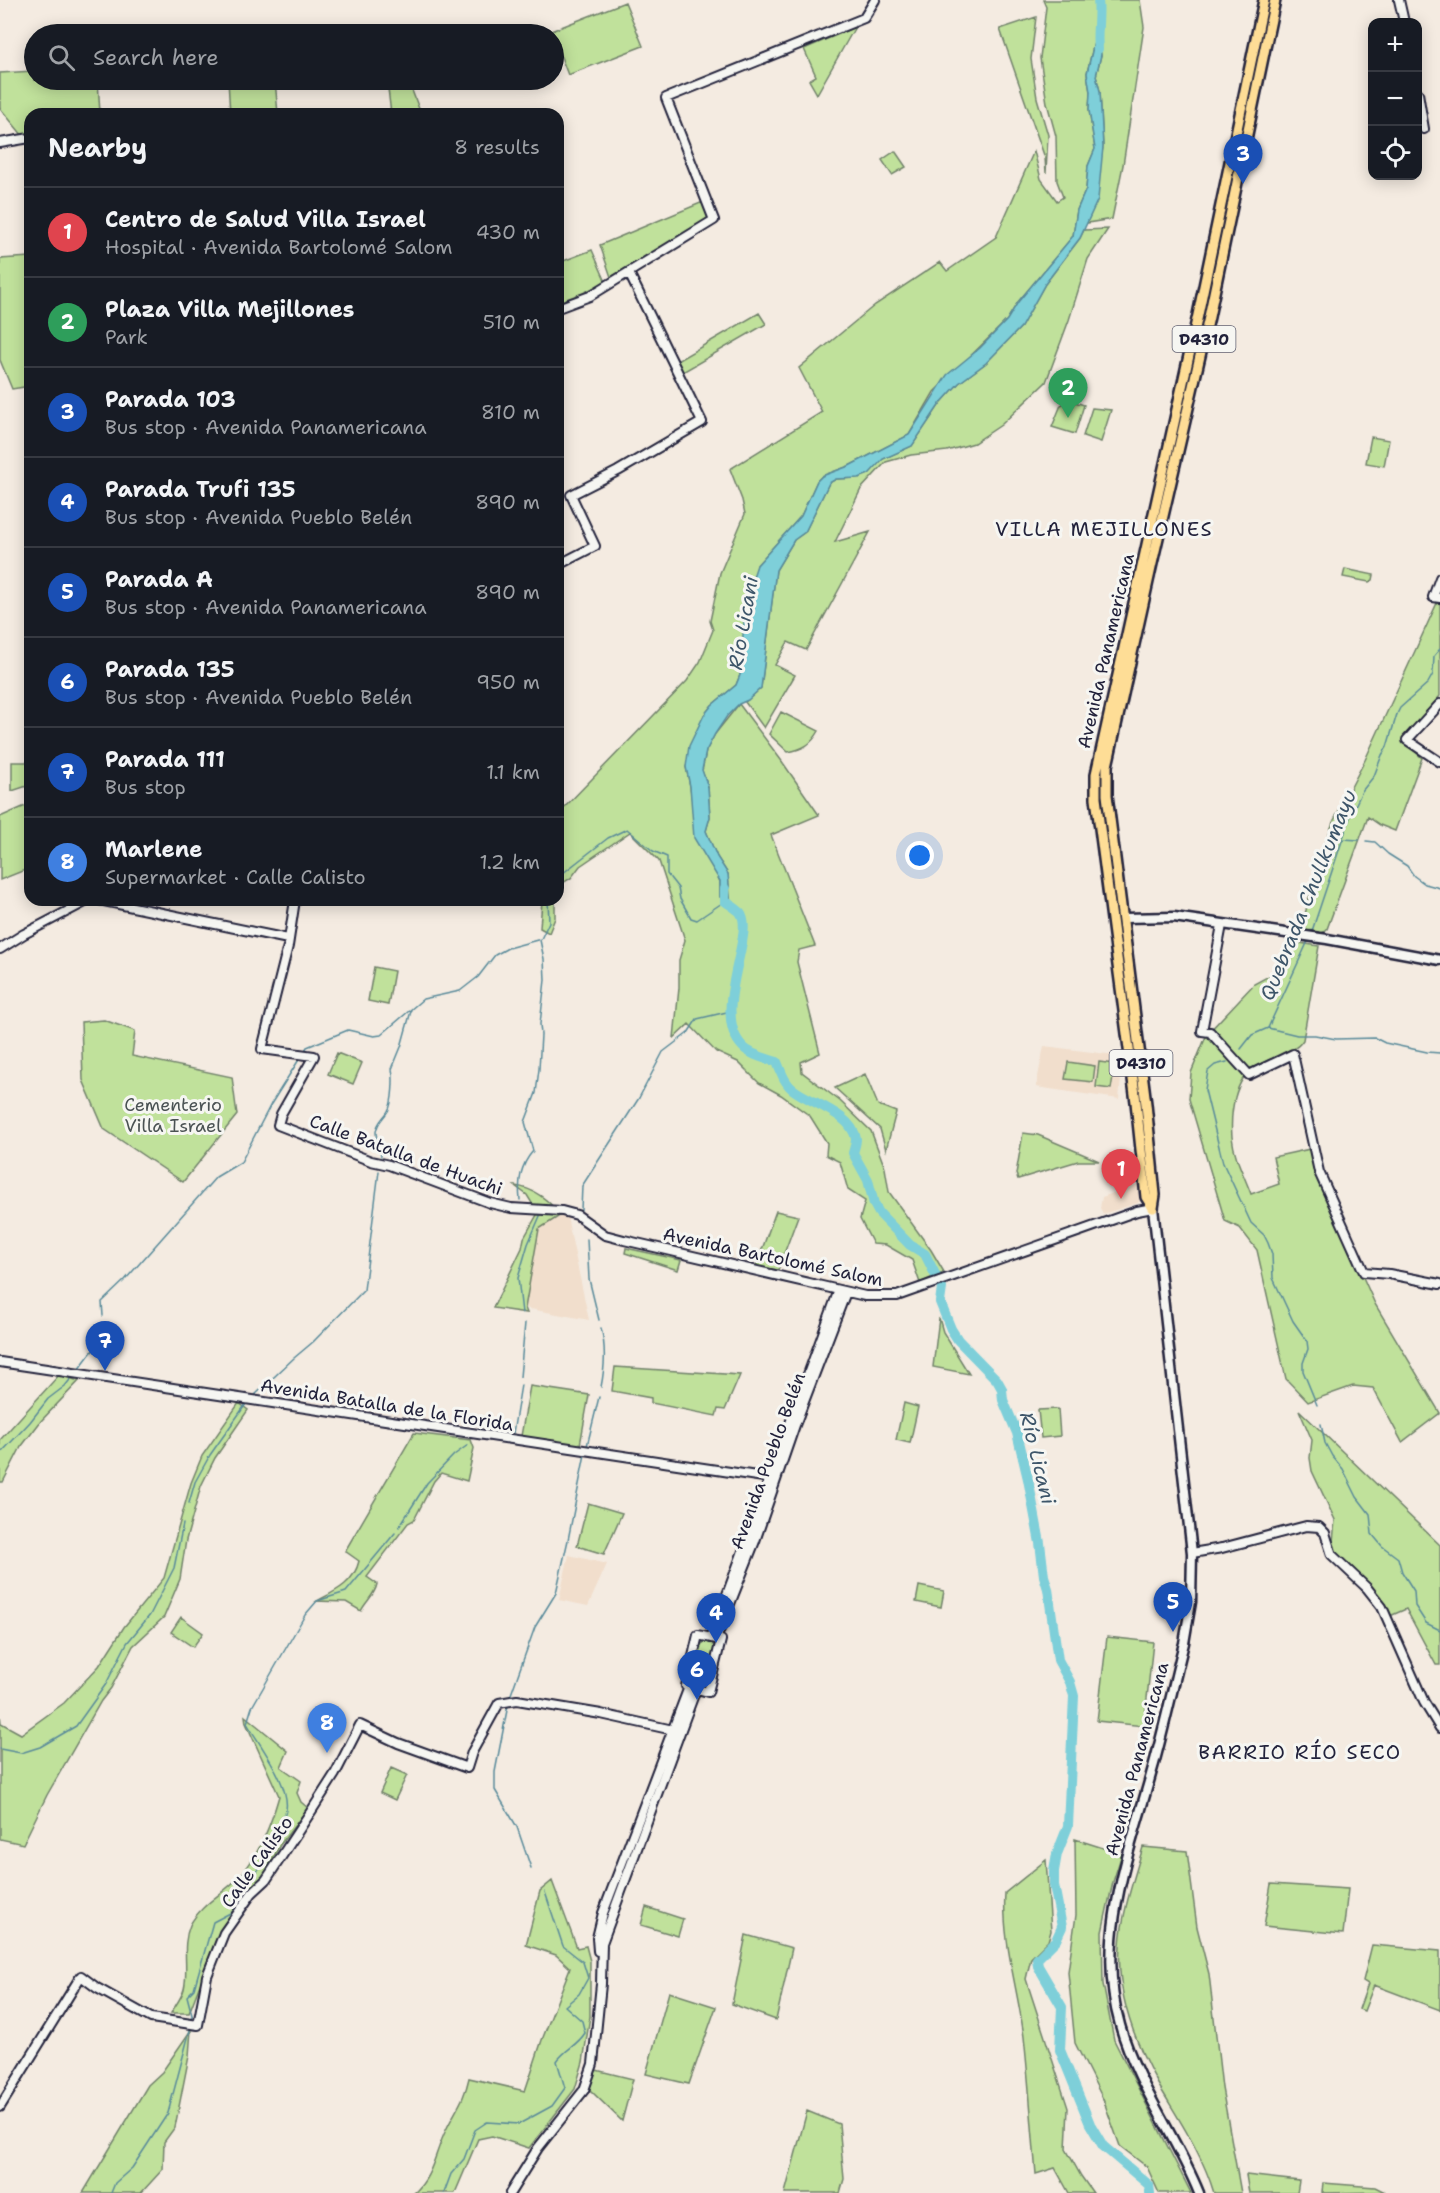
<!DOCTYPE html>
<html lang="en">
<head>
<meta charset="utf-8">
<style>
	body { margin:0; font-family:"Shantell Sans",sans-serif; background:#20242c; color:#f1f3f6 }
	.controls { position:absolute; right:18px; top:18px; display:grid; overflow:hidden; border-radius:12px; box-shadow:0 3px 15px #0003 }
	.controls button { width:54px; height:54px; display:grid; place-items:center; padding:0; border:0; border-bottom:2px solid #363941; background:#171b24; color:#f1f3f6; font:30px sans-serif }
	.you { position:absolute; left:920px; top:856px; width:21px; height:21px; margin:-15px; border:4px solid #fff; border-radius:50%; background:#1a73e8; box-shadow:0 0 0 9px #1a73e833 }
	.badge { display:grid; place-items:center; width:39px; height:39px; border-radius:50%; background:#c8321e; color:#fff; font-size:20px; font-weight:700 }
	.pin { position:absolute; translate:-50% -50px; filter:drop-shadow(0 2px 3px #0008) }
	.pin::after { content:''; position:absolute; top:32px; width:21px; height:18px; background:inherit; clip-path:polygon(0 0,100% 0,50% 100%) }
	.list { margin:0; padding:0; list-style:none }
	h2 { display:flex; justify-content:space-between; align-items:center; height:78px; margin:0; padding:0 24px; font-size:26px }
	h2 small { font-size:20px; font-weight:400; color:#9ea1a6 }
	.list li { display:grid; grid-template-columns:39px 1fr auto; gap:18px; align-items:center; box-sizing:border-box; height:90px; padding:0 24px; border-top:2px solid #363941 }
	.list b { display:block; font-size:22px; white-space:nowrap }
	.list p { margin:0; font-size:20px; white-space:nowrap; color:#9ea1a6 }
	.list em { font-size:20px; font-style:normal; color:#9ea1a6 }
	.icon { flex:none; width:33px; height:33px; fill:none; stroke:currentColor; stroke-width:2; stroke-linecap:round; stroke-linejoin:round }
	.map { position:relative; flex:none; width:1440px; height:2193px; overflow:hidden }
	.search { position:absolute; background:#171b24; box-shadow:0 3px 15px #0003; left:24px; top:24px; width:540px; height:66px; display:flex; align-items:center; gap:15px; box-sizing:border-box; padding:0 21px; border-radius:33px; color:#9ea1a6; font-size:22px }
	.panel { position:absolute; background:#171b24; box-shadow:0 3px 15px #0003; left:24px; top:108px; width:540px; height:798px; border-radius:18px }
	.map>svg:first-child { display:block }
	.built { fill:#f1decc }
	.green { fill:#c0e19b; stroke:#71826b; stroke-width:1.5 }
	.water { fill:#7ecfd9; stroke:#598a9a; stroke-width:1.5 }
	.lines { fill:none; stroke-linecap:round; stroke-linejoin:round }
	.stream { stroke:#598a9a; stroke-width:1.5 }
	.river { stroke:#7ecfd9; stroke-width:10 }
	.tertiary-casing { stroke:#22223b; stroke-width:12 }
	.secondary-casing { stroke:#22223b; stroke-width:13 }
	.primary-casing { stroke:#22223b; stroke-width:14 }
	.tertiary { stroke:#f6f6f2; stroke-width:8 }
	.secondary { stroke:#f6f6f2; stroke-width:8 }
	.primary { stroke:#fedd96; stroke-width:9 }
	.labels { text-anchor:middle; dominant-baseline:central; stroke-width:6; stroke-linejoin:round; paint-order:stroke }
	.shield { fill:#f6f6f2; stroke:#626272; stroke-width:1.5 }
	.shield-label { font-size:16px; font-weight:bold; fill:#22223b }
	.street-label { font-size:18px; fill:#22223b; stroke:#f6f6f2 }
	.park-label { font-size:18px; fill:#4a5253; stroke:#f6f6f2 }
	.neighbourhood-label { font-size:20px; letter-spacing:1.5px; fill:#22223b; stroke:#f6f6f2 }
	.water-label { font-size:20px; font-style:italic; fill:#3e566a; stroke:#f6f6f2 }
</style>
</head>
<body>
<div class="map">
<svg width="1440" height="2193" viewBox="0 0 1440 2193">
	<rect width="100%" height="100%" fill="#f4ebe1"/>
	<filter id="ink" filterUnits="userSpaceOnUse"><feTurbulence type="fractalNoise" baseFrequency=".0167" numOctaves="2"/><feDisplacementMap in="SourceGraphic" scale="12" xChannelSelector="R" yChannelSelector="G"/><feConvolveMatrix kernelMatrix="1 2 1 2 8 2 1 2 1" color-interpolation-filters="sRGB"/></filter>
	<g filter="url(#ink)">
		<path class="built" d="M1044 1046 1123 1056 1119 1099 1036 1087Z
			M1138 1184 1140 1201 1138 1203 1103 1214 1100 1208 1102 1197Z
			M561 1215 567 1217 589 1320 525 1308 539 1229Z
			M569 1555 607 1564 588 1606 559 1600Z"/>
		<path class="green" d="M1043 0H1140L1144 27 1123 165 1112 219 1087 223 1099 172 1103 147 1100 91 1096 76 1101 55 1095 38 1087 73 1090 92 1089 110 1095 149 1088 166 1086 189 1077 210 1073 236 1018 302 1007 320 934 392 909 435 849 466 822 476 817 481 801 516 757 565 740 675 736 685 712 705 704 715 686 767 690 786 693 810 720 882V897L730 905 728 874 717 857 706 831 710 817 708 787 702 771 706 751 715 734 739 704 781 760 819 815 771 835 815 946 799 950 797 962 820 1053 801 1062 802 1072 840 1101 871 1131 885 1168 889 1192 931 1250 944 1272 920 1283 912 1260 886 1245 873 1244 860 1219 865 1201 848 1190 840 1162 826 1155 827 1143 810 1116 781 1095 759 1083 738 1062 716 1052 689 1024 674 1038 679 988V960L685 940 659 861 630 832 580 866 571 878 558 886V814L687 681 700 662 713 630 710 621 720 573 745 514 742 500 730 469 822 412 799 368 875 305 940 262 947 271 996 237 1034 151 1041 179 1057 201 1063 197 1057 181 1056 136 1047 103 1040 58 1046 7Z
			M1267 0H1270L1207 312 1204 311Z
			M625 2 643 46 568 75 551 31Z
			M1036 17 1031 59 1037 98 1048 135 1046 173 1045 158 1000 29Z
			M855 27 817 94 809 80 816 76 804 49Z
			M34 71V80H98L100 114H30V135L23 136 0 108V73Z
			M228 80H275L278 114H230Z
			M387 80H408L421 114H391Z
			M895 151 906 167 892 175 882 160Z
			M703 202 709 219 611 277 600 245Z
			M1108 229 1088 259 1069 320 1046 382 1001 425 974 443 947 451 911 455 886 462 861 489 835 542 870 532 806 650 788 642 775 665 795 675 764 728 745 702 761 688 776 570 794 540 805 532 829 483 836 479 856 478 883 459 912 446 940 404 959 383 986 363 1021 327 1045 284 1080 238 1084 230Z
			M592 250 606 282 583 293 558 302V263Z
			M30 257V386L12 389 0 360V259Z
			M759 313 766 324 681 373 675 362Z
			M1069 400 1084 405 1075 434 1052 427 1061 405Z
			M1092 408 1111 410 1101 442 1083 436Z
			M1371 437 1389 440 1384 466 1366 463Z
			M1345 569 1374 575 1373 580 1369 582 1343 577Z
			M1437 603H1440V696L1402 740 1422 758 1395 831 1380 825 1368 817 1327 929 1322 933 1301 930 1316 871 1333 822 1365 760Z
			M781 712 819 731C811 745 803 749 788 752L769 734Z
			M12 762H30V785L12 791Z
			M30 804V868L0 880V817Z
			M542 900H555V918L549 933 540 928Z
			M1300 943 1319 946 1303 1040C1293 1055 1271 1057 1256 1066 1234 1079 1230 1113 1232 1137 1234 1157 1244 1175 1251 1194L1279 1184 1273 1157 1310 1149 1315 1170 1375 1304 1440 1413 1402 1442 1373 1388 1353 1386 1308 1402 1286 1379 1257 1250 1240 1228 1225 1221 1189 1099 1191 1073 1207 1034 1254 984 1271 975 1292 945Z
			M374 967 394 971 388 1005 368 1001Z
			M104 1020 135 1031 132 1056 232 1077 237 1115 183 1182 104 1129 83 1080 81 1022Z
			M337 1053 362 1063 353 1084 328 1074Z
			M1068 1062 1095 1066 1093 1082 1065 1079Z
			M1099 1062 1115 1064 1111 1089 1096 1087Z
			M865 1074 878 1105 896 1112 886 1150 880 1129 835 1088Z
			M1023 1133 1038 1135 1099 1161H1078L1018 1179 1016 1174Z
			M515 1186C534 1188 548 1200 561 1215L539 1229 525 1308 527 1313 493 1308 522 1248 524 1238 538 1213 527 1195Z
			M776 1211 798 1216 778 1270 756 1266Z
			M626 1248 681 1260 678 1270 625 1253Z
			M939 1318 943 1332 969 1374 933 1367Z
			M615 1367 740 1375 725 1410 718 1409 716 1416 651 1403V1398L612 1391Z
			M59 1375 79 1381 41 1421 21 1447 3 1482H0V1440Z
			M530 1386 589 1395 580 1445 521 1436Z
			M239 1403 248 1410 215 1458 201 1486 186 1540 180 1579 164 1617 133 1646 111 1688 101 1701 47 1795 23 1844 0 1839V1714L1 1723 21 1734 64 1703 99 1666 124 1627 164 1578 191 1483 202 1456Z
			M904 1403 918 1407 910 1443 896 1440Z
			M1058 1409 1060 1436 1041 1438 1038 1410Z
			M1299 1410 1440 1545V1665H1436L1406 1609 1390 1616 1378 1599 1336 1553 1333 1542 1335 1520 1312 1471 1310 1458 1312 1440Z
			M414 1433 471 1440 474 1448 467 1481 441 1473 434 1481 414 1520 408 1523 367 1577 377 1584C375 1595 366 1601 361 1611L346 1602 317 1601C336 1591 354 1583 359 1561L345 1551Z
			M588 1503 622 1513 604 1554 577 1546Z
			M919 1586 944 1591 941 1607 916 1602Z
			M181 1617 203 1633 193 1647 171 1632Z
			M1107 1637 1153 1642 1144 1726 1097 1721Z
			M705 1642 712 1643 716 1650 707 1683 699 1686 694 1683 691 1678 698 1646Z
			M245 1716 288 1751 281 1767 301 1781 297 1793 301 1802 308 1808 280 1845 262 1879 245 1895 221 1930 189 2013H171C175 2006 182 1997 184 1989 189 1968 181 1946 190 1925 200 1905 223 1894 239 1877 259 1856 271 1824 279 1796L246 1723Z
			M391 1768 407 1775 395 1800 380 1793Z
			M1075 1839 1122 1854 1113 1882 1102 1932 1103 1984 1114 2040 1191 2193H1159L1147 2167 1120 2146 1103 2099 1075 2043 1068 1972 1076 1915Z
			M1143 1847 1187 1851 1197 1927 1209 1974 1222 2088 1241 2193H1214C1202 2153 1179 2120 1158 2084 1134 2041 1116 1994 1120 1945 1122 1912 1134 1879 1143 1847Z
			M1046 1860 1051 1931 1048 1941 1031 1958 1026 1979 1068 2108 1066 2149 1081 2176 1093 2193H1069L1055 2168 1036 2174C1032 2129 1029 2083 1024 2037 1018 1989 1002 1942 1005 1893Z
			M552 1881 577 1948 586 1946 590 1961V2016L583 2062 575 2089 529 2148 492 2136 478 2139 455 2193H414C433 2177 435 2152 446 2130 456 2109 464 2101 469 2078L525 2091 542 2040 570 1968 556 1955 526 1945 540 1891Z
			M1271 1884 1348 1889 1343 1934 1264 1926Z
			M646 1907 683 1919 678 1936 641 1925Z
			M746 1935 792 1948 776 2020 732 2004Z
			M1372 1945 1440 1951V2010L1374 1985 1364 2011 1359 2009 1368 1984 1363 1981Z
			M669 1992 716 2007 689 2084 646 2074Z
			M191 2030 189 2056 175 2127 164 2142 163 2169 141 2193H83L148 2085 162 2072Z
			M596 2070 633 2079 622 2121 589 2089Z
			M807 2111 839 2124 844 2179 840 2193H785Z
			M1246 2175 1299 2181 1297 2193H1249Z
			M1323 2183 1375 2187 1385 2192 1322 2193Z"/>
		<path class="water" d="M1100 35 1101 55 1096 76 1100 91 1103 147 1098 199 1080 238 1045 284 1021 327 986 363 959 383 940 404 912 446 883 459 869 474 859 478 836 479 829 483 805 532 794 540 776 570 761 688 748 700 739 704 727 716 715 734 706 751 702 770 708 787 710 817 706 831 717 857 728 874 731 906 720 897V881L694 838 690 786 686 767 689 746 704 715 712 705 736 685 740 675 744 621 749 589 757 565 801 516 817 481 822 476 849 466 909 435 947 375 980 348 1007 320 1018 302 1073 236 1077 210 1086 189 1088 166 1095 149 1089 110 1090 92 1087 73 1095 38Z"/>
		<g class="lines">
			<path class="stream" d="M1343 839 1359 840
				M1366 841 1375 842 1388 854 1407 866 1414 876 1425 884 1440 888
				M558 877 608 838 627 829 653 851 667 857V874L678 888 680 899 691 918 697 920 725 901
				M1311 934 1350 817 1362 791 1374 776 1382 755 1387 747 1397 714 1400 708 1428 683 1433 674 1434 656 1440 649
				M1268 1028 1297 1035H1315L1336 1039 1375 1038 1385 1043 1427 1052 1440 1053
				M1241 1049 1252 1035 1268 1028 1308 941
				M304 1052 307 1047 348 1030 374 1036 381 1035 423 999 460 991 478 977 495 955 508 948 541 939 549 922 548 900
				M1227 1062 1215 1065 1208 1071 1205 1090 1223 1163 1251 1223 1264 1235 1268 1243 1272 1254 1273 1278 1293 1321 1307 1341 1308 1349 1303 1363V1371L1317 1405
				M381 1156C380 1149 376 1139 376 1132 377 1122 384 1118 388 1111 393 1103 394 1077 392 1069L401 1047 411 1011
				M520 1200C518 1182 520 1166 533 1151L525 1122 536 1093 539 1069 541 1035 540 1024 545 980 544 959 540 940
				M581 1210 582 1186 639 1098 663 1052 688 1033 697 1019 731 1011
				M587 1239 589 1279 599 1320
				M522 1313 518 1278 528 1244 540 1216
				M103 1316 102 1302 125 1280 216 1177 241 1162 271 1104 300 1058
				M78 1370 104 1336 103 1323
				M520 1377 525 1323
				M601 1387C605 1367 606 1347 601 1328
				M255 1395 294 1358 313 1342 364 1290 379 1171
				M1321 1424 1325 1443 1332 1456 1343 1469 1357 1497 1370 1514 1372 1534 1382 1546 1398 1558 1402 1572 1414 1591 1415 1606 1426 1623 1440 1630
				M513 1433 521 1385
				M587 1446 599 1397
				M0 1454 30 1422 48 1399 65 1386 73 1376
				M189 1503 195 1482 210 1455 246 1404
				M399 1527 427 1483 454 1455 468 1445
				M510 1697 535 1627 556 1593 568 1540 585 1454
				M508 1705 495 1772V1790L517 1827 531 1868
				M0 1749 21 1753 40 1747 76 1726 106 1684 127 1643 150 1615 174 1568 183 1524
				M275 1831C278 1826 282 1820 285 1814 294 1788 259 1745 247 1723L252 1707 305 1615 317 1601 346 1592 395 1533
				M193 2019 187 1996 194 1989 213 1922 234 1911 235 1891C264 1875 258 1864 272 1837
				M111 2193 115 2183 132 2168 168 2113 190 2030
				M444 2193 451 2174 464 2159 475 2130 487 2122 519 2124 552 2106 565 2088 557 2061C565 2049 577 2046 585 2033L582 2021 565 2006 579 1994 588 1978 583 1962 563 1946 545 1892"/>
			<path class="river" d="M1098 49C1096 32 1100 17 1098 0
				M725 889V901C729 904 736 908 740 912 757 933 709 1013 743 1047 752 1056 766 1058 777 1062 781 1072 785 1084 794 1090 811 1103 852 1114 856 1139 856 1144 854 1149 853 1153L868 1180 874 1204 879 1213 910 1245 925 1254 942 1288 940 1302 951 1329 958 1340 997 1380 1002 1389 1003 1400 1017 1433 1028 1479 1040 1543 1044 1576 1048 1589 1058 1660 1070 1682 1074 1696 1068 1826 1057 1854 1054 1871V1885L1062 1927 1056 1940 1037 1959 1038 1966 1062 2007 1060 2050 1090 2124 1103 2146 1149 2185 1150 2193"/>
			<defs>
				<path id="tertiary" d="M1399 0 1404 22
					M1418 93 1424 129
					M0 143 30 138
					M558 308 590 296 714 220 666 98 864 18 875 0
					M558 565 595 546 571 495 618 471 702 422 629 273
					M1440 578 1433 597 1440 598
					M1440 704 1407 740 1440 762
					M99 900 288 939
					M295 900 288 946 262 1049 314 1056 281 1114 278 1125 371 1161 389 1165 490 1203 511 1208 562 1211 577 1215 605 1235 624 1240 839 1290 865 1296H897L1137 1211 1153 1208
					M1222 925 1202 1031 1210 1032 1249 1075 1293 1054 1319 1172 1364 1272 1389 1274 1440 1284
					M0 949 24 934 89 900
					M0 1362 770 1478
					M1192 1553 1222 1548 1306 1526 1319 1527 1325 1533 1332 1555 1367 1588 1382 1607 1424 1702 1440 1728
					M698 1635 721 1640 708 1692 686 1686Z
					M711 1638 839 1290
					M716 1639 755 1541 795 1425 846 1292
					M598 1951 597 1938 603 1913 689 1687
					M0 2107 81 1976 97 1988 151 2018 198 2025 207 1976 224 1933 252 1893 266 1880 312 1810 335 1774 360 1725 398 1743 467 1768 472 1752 499 1703 517 1700 601 1714 673 1730
					M510 2193 538 2148 584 2090 593 2064 601 1984 602 1943 696 1689"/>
				<path id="secondary" d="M1123 918 1174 917 1327 939 1440 960
					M1153 1208 1192 1553 1191 1602 1184 1643C1173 1686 1164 1729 1152 1771 1129 1854 1095 1938 1120 2025 1137 2085 1176 2136 1199 2193"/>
				<path id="primary" d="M1153 1208 1146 1197 1136 1102 1096 798V774L1198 315 1264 0
					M1153 1208 1155 1195 1146 1104 1107 795V766L1151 568 1209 317 1275 0"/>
			</defs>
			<use href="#tertiary" class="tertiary-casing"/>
			<use href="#secondary" class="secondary-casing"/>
			<use href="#primary" class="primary-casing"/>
			<use href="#tertiary" class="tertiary"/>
			<use href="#secondary" class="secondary"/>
			<use href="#primary" class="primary"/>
		</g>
	</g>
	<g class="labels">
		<g class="shield">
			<rect x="1172.5" y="326" width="63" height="26" rx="4.5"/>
			<rect x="1109.5" y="1050" width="63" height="26" rx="4.5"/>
		</g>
		<g class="shield-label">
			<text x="1204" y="339">D4310</text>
			<text x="1141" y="1063">D4310</text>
		</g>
		<g class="street-label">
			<text transform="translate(1106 651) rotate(-77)">Avenida Panamericana</text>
			<text transform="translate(406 1155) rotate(20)">Calle Batalla de Huachi</text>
			<text transform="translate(773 1257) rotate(12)">Avenida Bartolomé Salom</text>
			<text transform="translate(387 1405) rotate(9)">Avenida Batalla de la Florida</text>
			<text transform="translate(768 1461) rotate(-70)">Avenida Pueblo Belén</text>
			<text transform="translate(1137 1759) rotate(-75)">Avenida Panamericana</text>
			<text transform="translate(257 1862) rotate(-54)">Calle Calisto</text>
		</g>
		<g class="park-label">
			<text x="173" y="1105">Cementerio<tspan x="173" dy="21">Villa Israel</tspan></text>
		</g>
		<g class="neighbourhood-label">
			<text x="1104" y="529">VILLA MEJILLONES</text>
			<text x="1300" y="1752">BARRIO RÍO SECO</text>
		</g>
		<g class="water-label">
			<text transform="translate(743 623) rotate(-80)">Río Licani</text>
			<text transform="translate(1308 895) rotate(-68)">Quebrada Chullkumayu</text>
			<text transform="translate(1038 1458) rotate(76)">Río Licani</text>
		</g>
	</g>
</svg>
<div class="controls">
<button>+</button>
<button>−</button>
<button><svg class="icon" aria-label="locate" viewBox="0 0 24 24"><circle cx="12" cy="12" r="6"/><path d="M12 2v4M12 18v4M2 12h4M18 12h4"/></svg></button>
</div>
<div class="you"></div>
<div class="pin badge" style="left:1121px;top:1199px;background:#e0444e">1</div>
<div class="pin badge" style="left:1068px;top:418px;background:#2e9e5b">2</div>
<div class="pin badge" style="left:1243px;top:184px;background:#1a4fb4">3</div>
<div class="pin badge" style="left:716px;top:1643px;background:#1a4fb4">4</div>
<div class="pin badge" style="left:1173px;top:1632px;background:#1a4fb4">5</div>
<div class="pin badge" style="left:697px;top:1700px;background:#1a4fb4">6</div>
<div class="pin badge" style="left:105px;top:1371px;background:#1a4fb4">7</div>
<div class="pin badge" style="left:327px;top:1753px;background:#3f7fe0">8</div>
<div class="search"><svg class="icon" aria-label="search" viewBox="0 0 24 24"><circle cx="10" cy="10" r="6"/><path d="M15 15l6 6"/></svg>Search here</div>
<section class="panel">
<h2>Nearby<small>8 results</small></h2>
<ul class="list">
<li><span class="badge" style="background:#e0444e">1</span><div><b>Centro de Salud Villa Israel</b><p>Hospital · Avenida Bartolomé Salom</p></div><em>430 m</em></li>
<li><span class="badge" style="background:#2e9e5b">2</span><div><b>Plaza Villa Mejillones</b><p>Park</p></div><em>510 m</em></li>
<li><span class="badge" style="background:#1a4fb4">3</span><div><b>Parada 103</b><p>Bus stop · Avenida Panamericana</p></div><em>810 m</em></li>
<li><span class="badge" style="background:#1a4fb4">4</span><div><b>Parada Trufi 135</b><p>Bus stop · Avenida Pueblo Belén</p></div><em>890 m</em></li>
<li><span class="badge" style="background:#1a4fb4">5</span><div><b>Parada A</b><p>Bus stop · Avenida Panamericana</p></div><em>890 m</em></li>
<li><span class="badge" style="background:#1a4fb4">6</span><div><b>Parada 135</b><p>Bus stop · Avenida Pueblo Belén</p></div><em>950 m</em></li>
<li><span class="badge" style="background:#1a4fb4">7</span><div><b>Parada 111</b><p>Bus stop</p></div><em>1.1 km</em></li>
<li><span class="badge" style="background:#3f7fe0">8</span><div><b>Marlene</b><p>Supermarket · Calle Calisto</p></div><em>1.2 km</em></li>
</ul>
</section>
</div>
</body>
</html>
